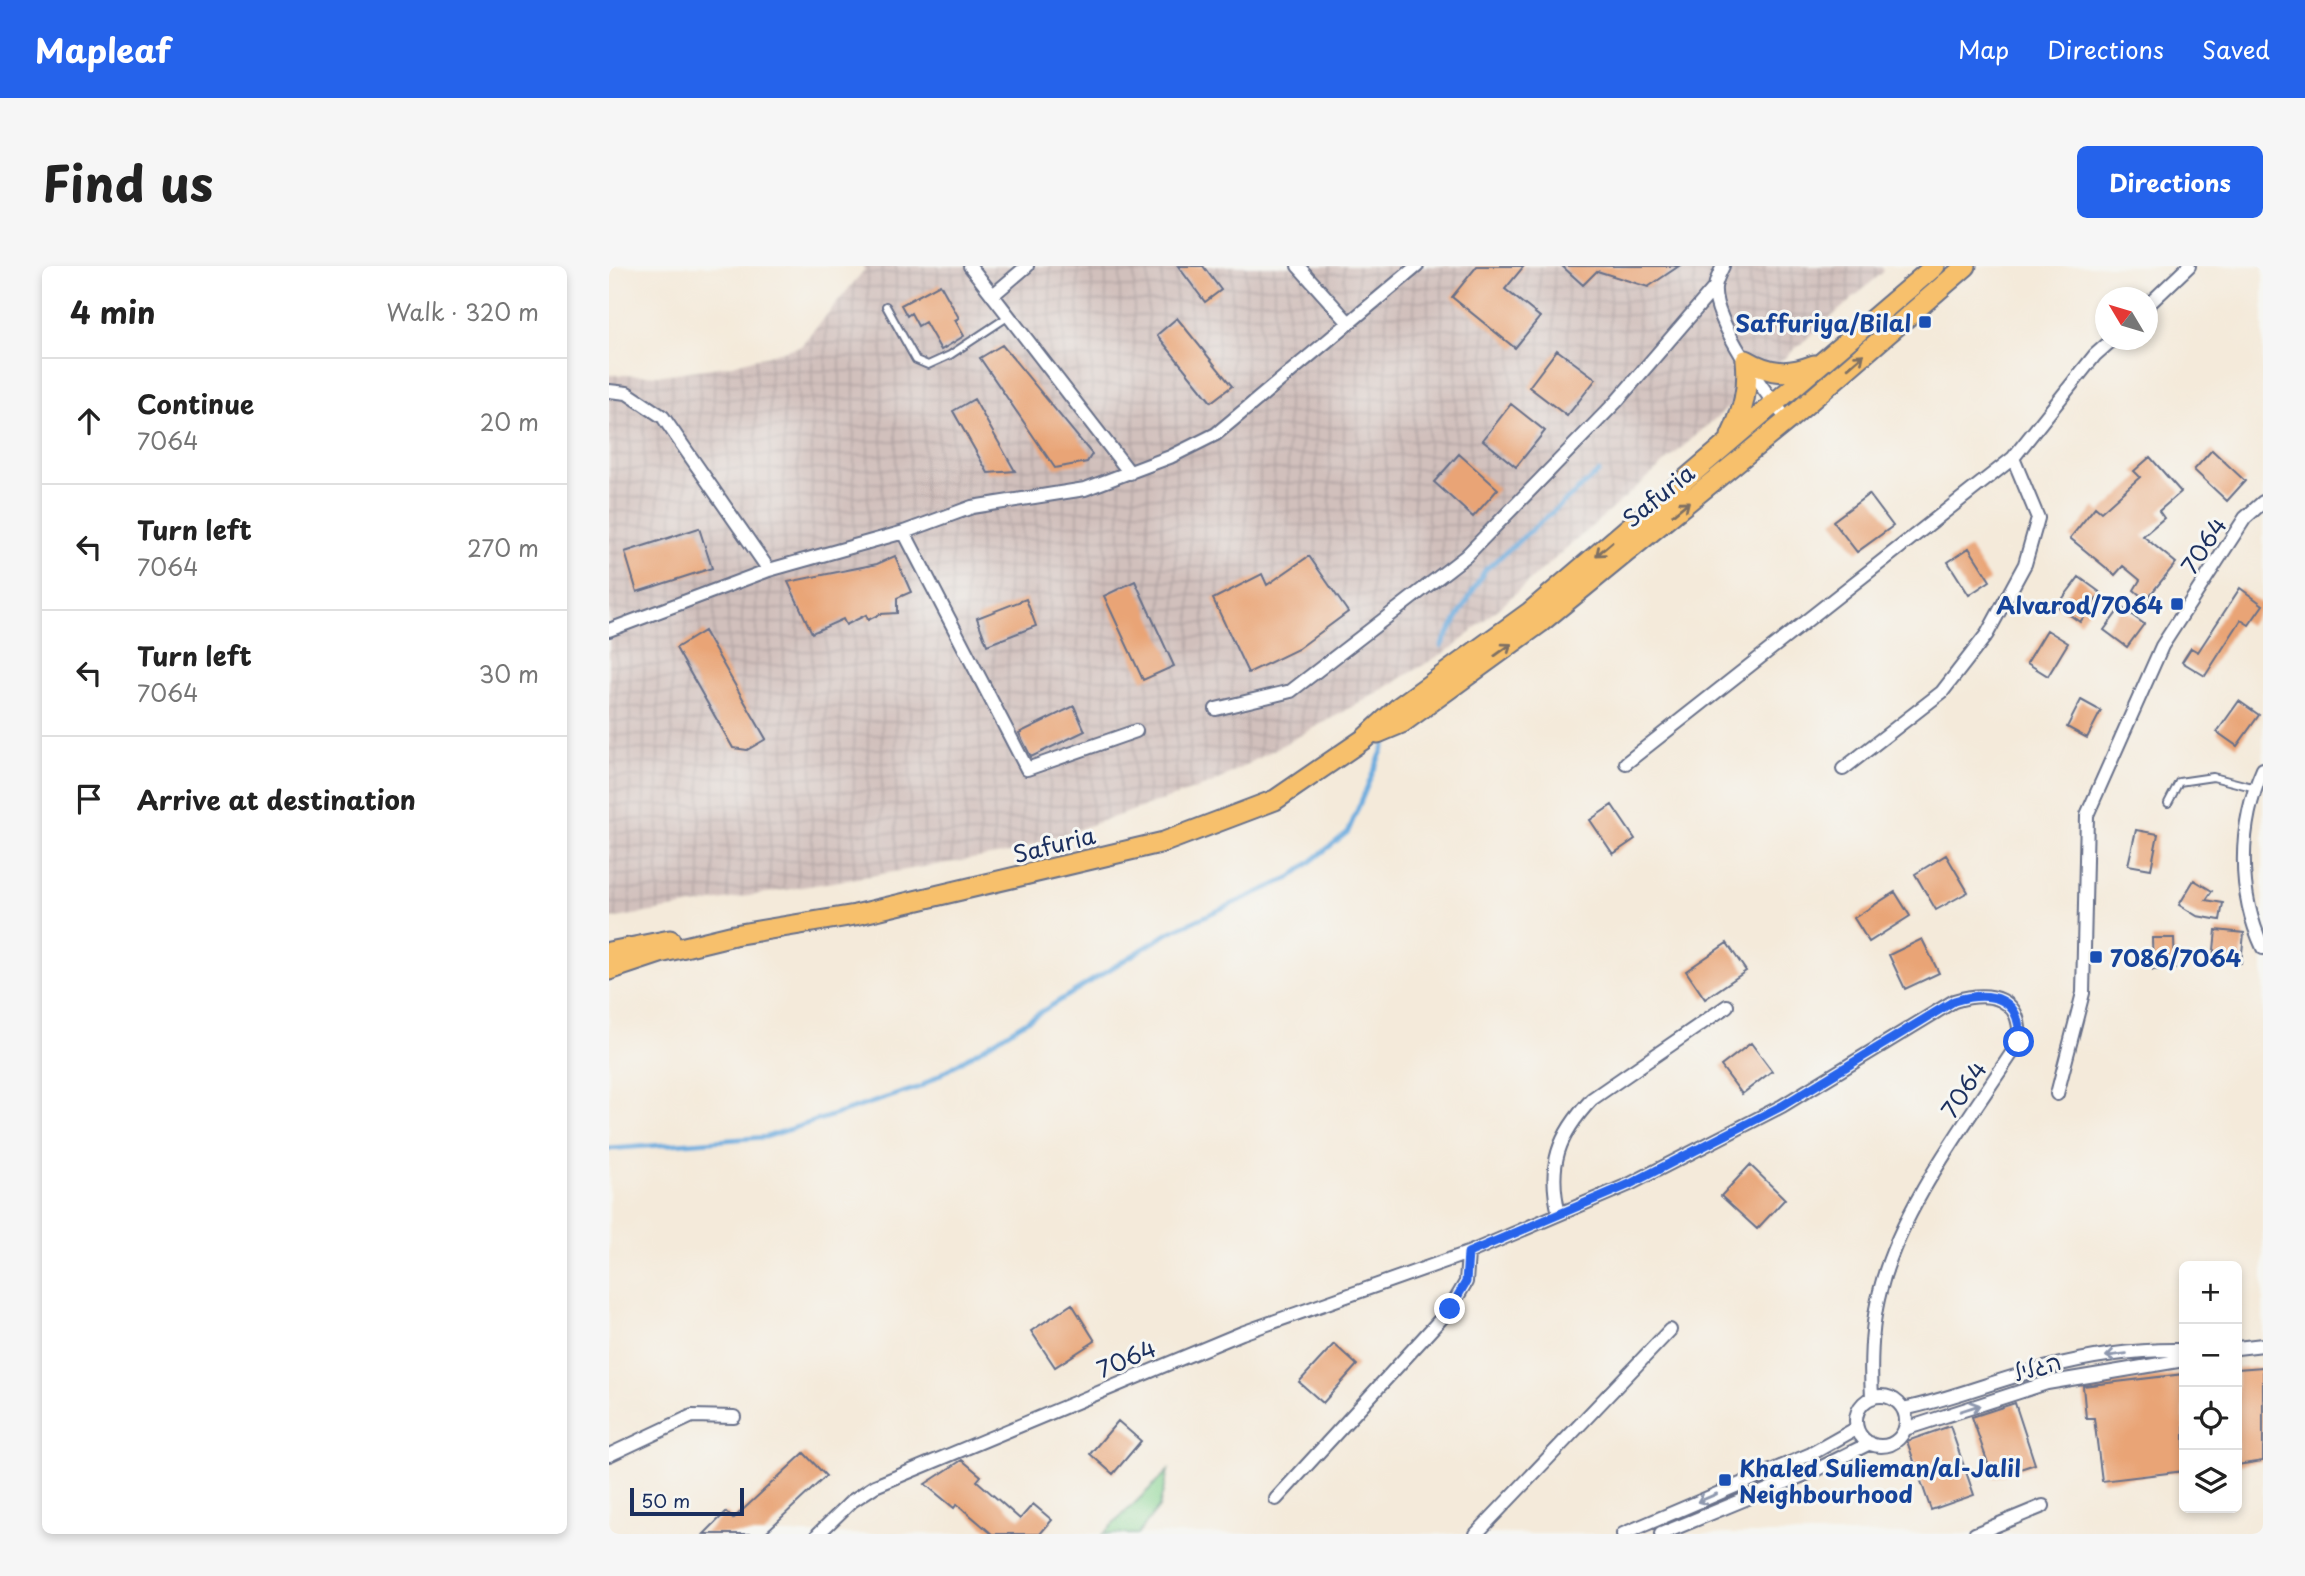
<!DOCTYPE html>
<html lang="en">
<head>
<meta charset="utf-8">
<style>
	body { margin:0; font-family:"Playpen Sans","Playpen Sans Hebrew",sans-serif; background:#f6f6f6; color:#222 }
	.controls { position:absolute; right:21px; bottom:21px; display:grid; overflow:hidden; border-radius:10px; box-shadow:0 4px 10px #0003 }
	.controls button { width:63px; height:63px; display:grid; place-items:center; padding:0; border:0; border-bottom:2px solid #e0e0e0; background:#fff; color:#222; font:35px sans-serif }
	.compass { position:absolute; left:1486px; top:21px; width:63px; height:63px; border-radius:50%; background:#fff; box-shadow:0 4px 10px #0003; rotate:308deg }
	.scale { position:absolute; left:21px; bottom:18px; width:114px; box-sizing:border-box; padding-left:7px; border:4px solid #1b2f5e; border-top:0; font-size:19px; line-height:24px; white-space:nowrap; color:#1b2f5e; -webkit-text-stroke:5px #f6f6f2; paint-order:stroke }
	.stop { position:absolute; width:21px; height:21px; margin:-16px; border:5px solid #2563eb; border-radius:50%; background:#fff }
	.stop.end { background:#2563eb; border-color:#fff; box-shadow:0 2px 7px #0008 }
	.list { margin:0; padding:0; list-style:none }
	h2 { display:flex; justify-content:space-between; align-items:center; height:91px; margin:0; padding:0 28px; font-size:30px }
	h2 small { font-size:23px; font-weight:400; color:#767676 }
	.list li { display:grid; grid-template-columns:46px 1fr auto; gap:21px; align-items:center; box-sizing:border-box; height:126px; padding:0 28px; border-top:2px solid #e0e0e0 }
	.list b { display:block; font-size:26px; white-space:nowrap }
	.list p { margin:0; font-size:23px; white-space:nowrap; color:#767676 }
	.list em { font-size:23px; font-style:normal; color:#767676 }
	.icon { flex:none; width:38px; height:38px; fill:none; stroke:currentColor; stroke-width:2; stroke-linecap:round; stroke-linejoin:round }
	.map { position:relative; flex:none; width:1654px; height:1268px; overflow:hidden; border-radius:10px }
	header { display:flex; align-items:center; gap:42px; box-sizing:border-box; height:98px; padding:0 35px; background:#2563eb; color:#fff }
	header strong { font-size:33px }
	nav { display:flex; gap:38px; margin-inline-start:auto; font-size:24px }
	.intro { display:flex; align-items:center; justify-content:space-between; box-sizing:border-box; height:168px; padding:0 42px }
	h1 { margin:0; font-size:49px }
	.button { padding:18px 32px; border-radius:10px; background:#2563eb; color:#fff; font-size:24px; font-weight:700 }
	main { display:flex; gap:42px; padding:0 42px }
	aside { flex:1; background:#fff; border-radius:10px; box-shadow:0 4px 10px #0003 }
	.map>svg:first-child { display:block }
	.industrial { fill:url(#industrial-grid) }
	.grass { fill:#88d492; stroke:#528278; stroke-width:2 }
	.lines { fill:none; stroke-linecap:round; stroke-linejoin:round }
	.stream { stroke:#6babde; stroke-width:4.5 }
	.building { fill:#e9a476 }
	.lane-casing { stroke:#677089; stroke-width:10 }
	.street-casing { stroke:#677089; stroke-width:16 }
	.primary-casing { stroke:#677089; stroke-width:23 }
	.lane { stroke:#fff; stroke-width:6 }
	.street { stroke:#fff; stroke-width:12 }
	.primary { stroke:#f7c06c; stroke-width:19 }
	.oneway { stroke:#7e7064 }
	.oneway2 { stroke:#8d97ae }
	.route { stroke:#2563eb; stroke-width:9 }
	.transit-dot { fill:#1a4fb4; stroke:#f6f6f2; stroke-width:2.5 }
	.labels { text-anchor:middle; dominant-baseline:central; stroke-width:6; stroke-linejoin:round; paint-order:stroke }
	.transit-label { font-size:23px; font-weight:bold; fill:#164399; stroke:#f6f6f2; text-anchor:end }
	.street-label { font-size:23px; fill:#1b2f5e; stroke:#f6f6f2 }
</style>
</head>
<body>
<header>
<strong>Mapleaf</strong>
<nav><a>Map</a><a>Directions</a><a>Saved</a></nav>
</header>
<div class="intro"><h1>Find us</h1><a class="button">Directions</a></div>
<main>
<aside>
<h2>4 min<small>Walk · 320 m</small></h2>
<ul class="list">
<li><svg class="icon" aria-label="ahead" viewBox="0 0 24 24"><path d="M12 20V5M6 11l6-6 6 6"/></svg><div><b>Continue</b><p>7064</p></div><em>20 m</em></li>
<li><svg class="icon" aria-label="left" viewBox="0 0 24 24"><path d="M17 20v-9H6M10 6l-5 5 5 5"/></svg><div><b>Turn left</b><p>7064</p></div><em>270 m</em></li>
<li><svg class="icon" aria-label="left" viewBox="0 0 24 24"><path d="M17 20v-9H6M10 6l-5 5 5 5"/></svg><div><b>Turn left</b><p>7064</p></div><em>30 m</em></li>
<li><svg class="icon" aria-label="arrive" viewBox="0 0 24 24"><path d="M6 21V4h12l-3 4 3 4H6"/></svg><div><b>Arrive at destination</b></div></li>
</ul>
</aside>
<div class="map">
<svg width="1654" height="1268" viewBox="0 0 1654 1268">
	<defs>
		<pattern id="industrial-grid" width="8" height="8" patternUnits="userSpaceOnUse" patternTransform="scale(1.75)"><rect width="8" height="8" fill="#d1c0bc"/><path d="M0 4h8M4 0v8" fill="none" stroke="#b3a5a4"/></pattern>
	</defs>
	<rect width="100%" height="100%" fill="#f6f6f2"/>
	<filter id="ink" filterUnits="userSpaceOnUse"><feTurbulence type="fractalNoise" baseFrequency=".0143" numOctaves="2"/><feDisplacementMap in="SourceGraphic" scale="14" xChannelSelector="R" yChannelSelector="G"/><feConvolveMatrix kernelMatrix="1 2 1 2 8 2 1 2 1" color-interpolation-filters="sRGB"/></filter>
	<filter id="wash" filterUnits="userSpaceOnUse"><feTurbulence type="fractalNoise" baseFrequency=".00686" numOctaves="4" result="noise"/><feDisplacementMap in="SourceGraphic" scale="28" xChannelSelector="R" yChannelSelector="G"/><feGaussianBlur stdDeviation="1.57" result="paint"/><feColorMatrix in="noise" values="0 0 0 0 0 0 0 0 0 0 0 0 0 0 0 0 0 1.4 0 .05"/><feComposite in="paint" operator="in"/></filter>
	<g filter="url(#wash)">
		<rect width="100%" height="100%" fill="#f4eada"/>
		<path class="industrial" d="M254 0H1272L1275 5 846 380 756 434 602 518 399 587 0 653V109H54L123 99 192 80 256 3Z"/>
		<path class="grass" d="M559 1205 550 1241 529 1268H494Z"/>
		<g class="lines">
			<path class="stream" d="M832 380 876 304 990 206
				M0 883 157 871 311 821 561 666 681 612 739 566 776 478"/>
		</g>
		<g id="blocks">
			<path class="building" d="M569 0H594L612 24 596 36Z
				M868 0H915L896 23 931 51 906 82 843 31Z
				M953 0H1070L1039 21 988 5 974 19Z
				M331 18 350 52 346 54 355 70 332 84 316 56 309 60 302 47 298 50 292 39Z
				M568 52 623 120 602 136 548 69Z
				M393 79 483 188 478 196 446 202 371 92Z
				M948 84 987 113 958 150 920 121Z
				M365 133 406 205 379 207 344 145Z
				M902 138 936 165 907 201 874 174Z
				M1603 184 1636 215 1618 235 1585 204Z
				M850 188 889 223 864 251 825 216Z
				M1541 191 1572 226 1550 245 1555 252 1534 270 1567 297 1537 334 1525 324 1531 314 1514 300 1506 309 1461 272 1486 241 1492 246 1531 211 1525 205Z
				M1260 228 1284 260 1248 286 1224 255Z
				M90 262 103 302 28 326 16 286Z
				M1360 282 1381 315 1360 329 1339 296Z
				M286 290 302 326 288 332V347L271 348 259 354 257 349 237 359 234 353 203 367 179 316 268 298Z
				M700 290 739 346 689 383 639 407 604 333 653 308 658 319Z
				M1470 311 1492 327 1471 356 1448 340Z
				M526 315 565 400 534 414 495 330Z
				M1631 322 1654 339 1640 359 1632 354 1596 410 1573 396 1582 382 1589 386Z
				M417 333 427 360 378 379 368 352Z
				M1512 341 1535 358 1518 381 1495 364Z
				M1438 364 1459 377 1439 410 1418 397Z
				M95 365 157 473 138 484 124 482 67 382Z
				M1472 434 1492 445 1478 472 1458 461Z
				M1630 435 1650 449 1628 480 1608 466Z
				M465 440 476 465 422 491 410 467Z
				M1003 539 1026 573 1004 588 981 554Z
				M1527 564 1549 568 1542 603 1519 599Z
				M1337 589 1359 626 1327 644 1306 608Z
				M1585 614 1603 625 1597 634 1614 637 1611 654 1588 650 1570 639Z
				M1286 626 1301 650 1260 676 1245 652Z
				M1607 664 1635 667 1632 697 1604 694Z
				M1543 672H1565L1566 703 1544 704Z
				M1313 673 1330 707 1296 723 1280 689Z
				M1118 677 1137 705 1096 733 1077 705Z
				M1142 777 1163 805 1133 828 1112 800Z
				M1141 899 1176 933 1148 963 1112 930Z
				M463 1038 486 1075 446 1101 422 1065Z
				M725 1078 748 1099 714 1137 690 1116Z
				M1654 1101V1195L1628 1199V1103Z
				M1575 1108V1205L1493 1215 1485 1152H1477L1474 1120Z
				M1406 1137 1426 1198 1384 1212 1363 1151Z
				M509 1155 532 1175 504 1208 481 1188Z
				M1341 1160 1365 1229 1322 1244 1298 1175Z
				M195 1187 217 1210 155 1268H95L117 1246 124 1253Z
				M353 1194 372 1210 368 1215 411 1253 424 1238 443 1254 431 1268H383L348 1238 345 1242 316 1218Z"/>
		</g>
	</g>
	<g filter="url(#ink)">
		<use href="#blocks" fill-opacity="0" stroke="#677089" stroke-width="2"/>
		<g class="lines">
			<defs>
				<path id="lane" d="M277 40 307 94 319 99 341 89 400 50
					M1559 537 1570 516 1604 511 1647 522"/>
				<path id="street" d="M361 0 521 207
					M689 0 740 57
					M1114 0C1111 6 1107 14 1106 21 1103 54 1157 129 1179 154
					M384 29 418 0
					M1538 40 1580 0
					M0 125 18 127 54 151 160 304
					M295 266 418 503 527 465
					M0 364 160 304 295 266 363 241 476 223 561 191 607 168 808 0
					M607 443 682 425 857 290 1007 136 1106 21
					M1017 497 1404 192 1486 89 1503 74
					M1234 503 1333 426 1378 368 1416 298 1429 252 1404 192
					M1654 503C1629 559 1628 627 1654 682
					M1448 828 1474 727 1478 549 1553 380 1636 252 1654 236
					M950 948C938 899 949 869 983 833L1118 740
					M1628 1082 1654 1079
					M1247 1155a25 25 0 1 1 50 0a25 25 0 1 1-50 0Z
					M1294 1143C1343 1133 1387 1114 1435 1102 1480 1090 1529 1083 1575 1084
					M1296 1163 1438 1117 1575 1094
					M0 1189 83 1150 125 1151
					M667 1233 841 1043 857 1016 859 987
					M209 1268 243 1235 266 1220 633 1067 859 987 1021 918 1173 840 1345 735C1382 724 1414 731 1410 776 1363 849 1291 941 1271 1025 1262 1059 1261 1096 1263 1132
					M867 1268 1061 1064
					M1014 1268 1202 1188 1248 1162
					M1052 1268 1209 1203 1261 1177
					M1366 1268 1434 1240"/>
				<path id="primary" d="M1137 94C1161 108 1179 109 1205 99
					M1122 170C1134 145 1140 122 1137 94
					M769 467 793 457 931 357 1179 154 1357 0
					M0 686 61 674
					M0 704 51 687 125 669 246 649 555 576 666 534 755 473 790 441 921 346 1326 0"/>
			</defs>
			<use href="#lane" class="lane-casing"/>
			<use href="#street" class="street-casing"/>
			<use href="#primary" class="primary-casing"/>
			<use href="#lane" class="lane"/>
			<use href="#street" class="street"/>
			<use href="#primary" class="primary"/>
		</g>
		<defs><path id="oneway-shaft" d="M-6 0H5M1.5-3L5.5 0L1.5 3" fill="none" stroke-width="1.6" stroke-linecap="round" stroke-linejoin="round" transform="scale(1.75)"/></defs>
		<g class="oneway">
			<use href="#oneway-shaft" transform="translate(1247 95) rotate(-41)"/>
			<use href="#oneway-shaft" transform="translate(1072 242) rotate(-39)"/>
			<use href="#oneway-shaft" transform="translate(995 283) rotate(140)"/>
			<use href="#oneway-shaft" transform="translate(894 384) rotate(-36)"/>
		</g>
		<g class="oneway2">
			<use href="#oneway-shaft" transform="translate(1507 1089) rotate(173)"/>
			<use href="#oneway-shaft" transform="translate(1361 1142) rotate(-18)"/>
			<use href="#oneway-shaft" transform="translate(1098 1232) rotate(157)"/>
		</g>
	</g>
	<g class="lines" filter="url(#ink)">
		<path class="route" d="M841 1043 857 1016 859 987 1021 918 1173 840 1345 735C1382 724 1414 731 1410 776"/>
	</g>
	<g class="transit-dot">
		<rect x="1309" y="49" width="14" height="14" rx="3.5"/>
		<rect x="1561" y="331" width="14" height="14" rx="3.5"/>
		<rect x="1480" y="684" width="14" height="14" rx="3.5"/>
		<rect x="1109" y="1207" width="14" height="14" rx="3.5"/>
	</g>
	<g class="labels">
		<g class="transit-label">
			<text x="1302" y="56">Saffuriya/Bilal</text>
			<text x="1554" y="338">Alvarod/7064</text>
			<text x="1501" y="691" text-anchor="start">7086/7064</text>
			<text x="1130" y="1201" text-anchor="start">Khaled Sulieman/al-Jalil<tspan x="1130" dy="26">Neighbourhood</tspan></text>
		</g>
		<g class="street-label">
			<text transform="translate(1049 229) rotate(-39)">Safuria</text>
			<text transform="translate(1594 279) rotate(-57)">7064</text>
			<text transform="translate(445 578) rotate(-14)">Safuria</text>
			<text transform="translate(1354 823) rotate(-57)">7064</text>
			<text transform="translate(517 1092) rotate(-23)">7064</text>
			<text transform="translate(1428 1100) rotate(-15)">הגליל</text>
		</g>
	</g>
</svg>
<div class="controls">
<button>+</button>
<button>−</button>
<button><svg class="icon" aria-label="locate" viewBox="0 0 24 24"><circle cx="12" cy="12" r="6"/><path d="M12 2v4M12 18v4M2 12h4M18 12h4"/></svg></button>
<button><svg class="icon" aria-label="layers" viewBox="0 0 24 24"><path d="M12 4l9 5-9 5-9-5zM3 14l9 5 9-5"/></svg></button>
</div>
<svg class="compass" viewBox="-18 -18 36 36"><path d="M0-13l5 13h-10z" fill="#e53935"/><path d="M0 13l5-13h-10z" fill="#767676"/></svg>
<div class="scale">50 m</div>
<div class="stop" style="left:1410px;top:776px"></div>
<div class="stop end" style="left:841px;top:1043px"></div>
</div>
</main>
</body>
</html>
